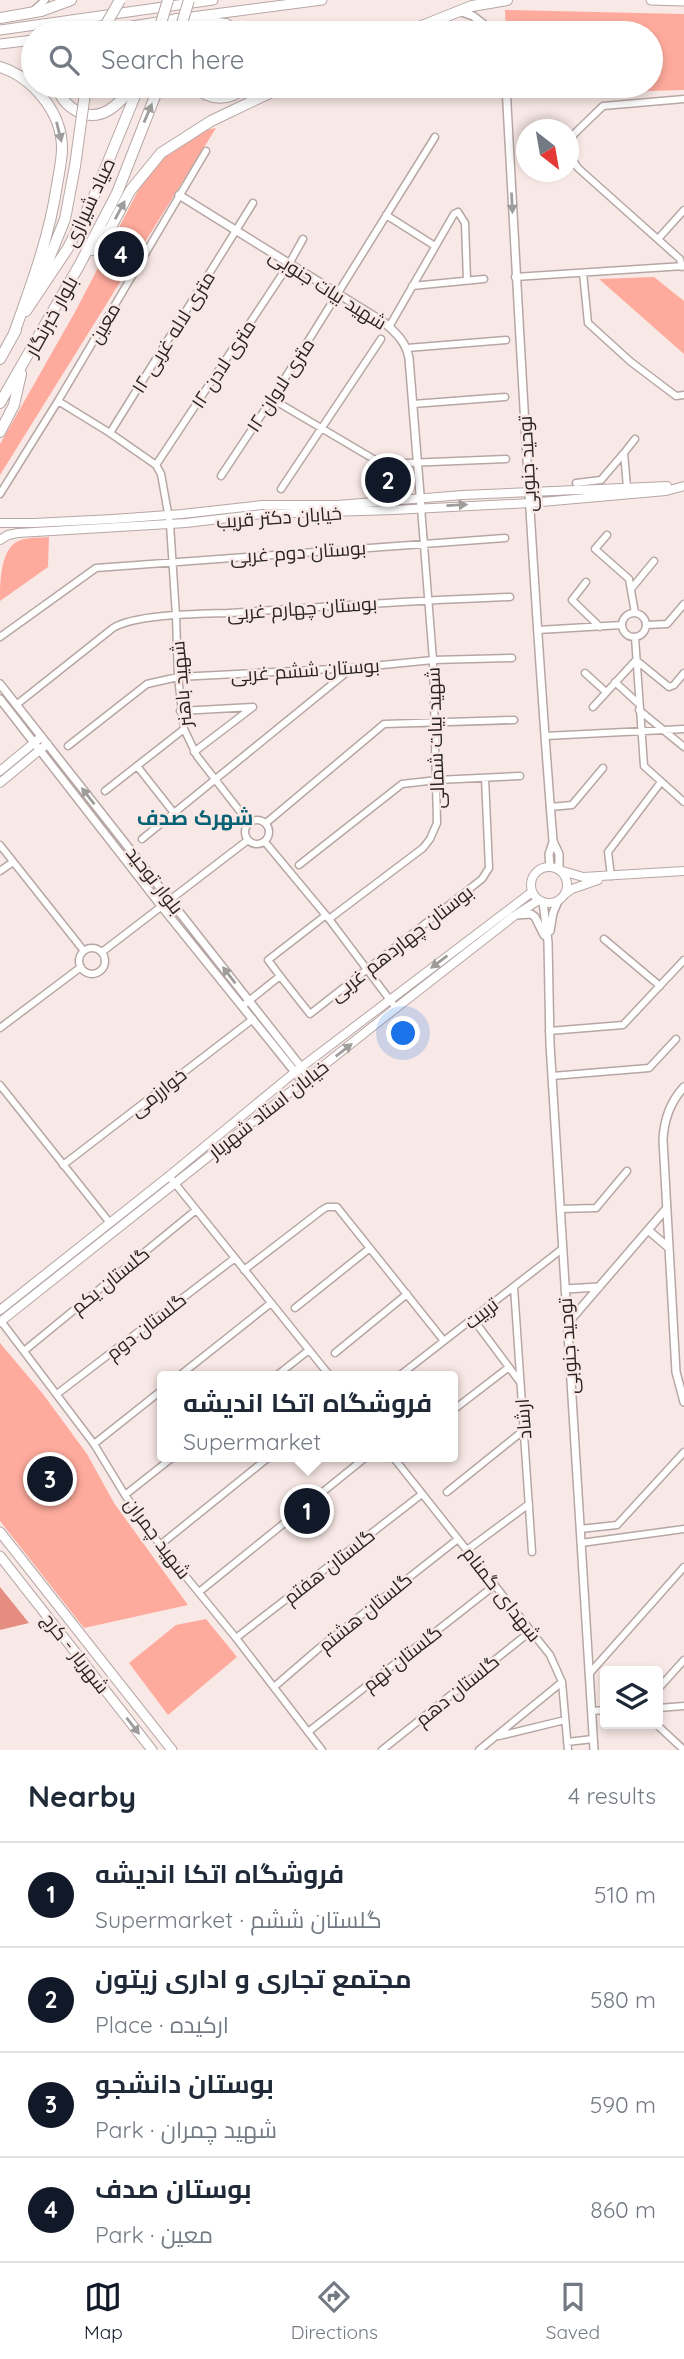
<!DOCTYPE html>
<html lang="en">
<head>
<meta charset="utf-8">
<style>
	body { margin:0; font-family:Quicksand,Cairo,sans-serif; background:#f2f2f3; color:#1f2937 }
	.controls { position:absolute; right:21px; bottom:21px; display:grid; overflow:hidden; border-radius:7px; box-shadow:0 4px 10px #0003 }
	.controls button { width:63px; height:63px; display:grid; place-items:center; padding:0; border:0; border-bottom:2px solid #e0e1e3; background:#fff; color:#1f2937; font:35px sans-serif }
	.compass { position:absolute; left:516px; top:119px; width:63px; height:63px; border-radius:50%; background:#fff; box-shadow:0 4px 10px #0003; rotate:149deg }
	.you { position:absolute; left:404px; top:1034px; width:24px; height:24px; margin:-18px; border:5px solid #fff; border-radius:50%; background:#1a73e8; box-shadow:0 0 0 10px #1a73e833 }
	.badge { display:grid; place-items:center; width:46px; height:46px; border-radius:50%; background:#111827; color:#fff; font-size:23px; font-weight:700 }
	.pin { position:absolute; translate:-50% -50%; border:4px solid #fff; box-shadow:0 2px 7px #0006 }
	.popup { position:absolute; left:157px; top:1371px; width:301px; height:91px; box-sizing:border-box; display:grid; place-content:center; border-radius:7px; background:#fff; filter:drop-shadow(0 2px 5px #0005); font-size:23px; white-space:nowrap; color:#747a83 }
	.popup b { font-size:26px; color:#1f2937 }
	.popup::after { content:''; position:absolute; left:50%; top:100%; margin-left:-14px; border:14px solid transparent; border-top-color:#fff }
	.list { margin:0; padding:0; list-style:none }
	h2 { display:flex; justify-content:space-between; align-items:center; height:91px; margin:0; padding:0 28px; font-size:30px }
	h2 small { font-size:23px; font-weight:400; color:#747a83 }
	.list li { display:grid; grid-template-columns:46px 1fr auto; gap:21px; align-items:center; box-sizing:border-box; height:105px; padding:0 28px; border-top:2px solid #e0e1e3 }
	.list b { display:block; font-size:26px; white-space:nowrap }
	.list p { margin:0; font-size:23px; white-space:nowrap; color:#747a83 }
	.list em { font-size:23px; font-style:normal; color:#747a83 }
	.icon { flex:none; width:38px; height:38px; fill:none; stroke:currentColor; stroke-width:2; stroke-linecap:round; stroke-linejoin:round }
	.map { position:relative; flex:none; width:684px; height:1750px; overflow:hidden }
	.search { position:absolute; background:#fff; box-shadow:0 4px 10px #0003; left:21px; right:21px; top:21px; height:77px; display:flex; align-items:center; gap:18px; box-sizing:border-box; padding:0 24px; border-radius:38px; color:#747a83; font-size:26px }
	.sheet { height:511px; background:#fff }
	nav { display:flex; justify-content:space-around; align-items:center; box-sizing:border-box; height:98px; border-top:2px solid #e0e1e3; background:#fff; font-size:19px; color:#747a83 }
	nav a { display:grid; justify-items:center; gap:4px }
	nav .on { color:#111827 }
	.map>svg:first-child { display:block }
	.green { fill:#feab9d }
	.forest { fill:#e48d80 }
	.lines { fill:none; stroke-linecap:round; stroke-linejoin:round }
	.minor-casing { stroke:#b6a7a5; stroke-width:9 }
	.tertiary-casing { stroke:#b6a7a5; stroke-width:10 }
	.secondary-casing { stroke:#b6a7a5; stroke-width:10 }
	.primary-casing { stroke:#b6a7a5; stroke-width:11 }
	.trunk-casing { stroke:#b6a7a5; stroke-width:12 }
	.minor { stroke:#fff; stroke-width:6 }
	.tertiary { stroke:#fff; stroke-width:7 }
	.secondary { stroke:#fff; stroke-width:8 }
	.primary { stroke:#fff; stroke-width:9 }
	.trunk { stroke:#fff; stroke-width:10 }
	.trunk-bridge-casing { stroke:#b6a7a5; stroke-width:12; stroke-linecap:butt }
	.trunk-bridge { stroke:#fff; stroke-width:10 }
	.oneway { fill:#9f9c9c }
	.labels { text-anchor:middle; dominant-baseline:central; stroke-width:5; stroke-linejoin:round; paint-order:stroke }
	.street-label { font-size:19px; fill:#292423; stroke:#f9e9e6 }
	.neighbourhood-label { font-size:21px; font-weight:bold; fill:#086275; stroke:#f9e9e6 }
</style>
</head>
<body>
<div class="map">
<svg width="684" height="1750" viewBox="0 0 684 1750">
	<rect width="100%" height="100%" fill="#f9e9e6"/>
	<path class="green" d="M505 10 684 14V90L507 95V86H651V33H506Z
		M216 128 0 475V444L75 312 141 185 171 150 200 131Z
		M654 277 684 301V354L599 279Z
		M49 537 48 567 0 601C0 583 0 546 21 540 30 537 40 538 49 537Z
		M0 1343 43 1394 87 1454 114 1503 188 1605 84 1628 0 1521Z
		M206 1619 237 1657 168 1715 129 1663 176 1625Z"/>
	<path class="forest" d="M0 1587 29 1623 0 1630Z"/>
	<g class="lines">
		<defs>
			<path id="minor" d="M34 10 45 0
				M568 146 574 134 603 106 684 99
				M568 153 578 168 680 259 682 267
				M386 215 435 246
				M658 239 684 210
				M583 273 588 323 631 362 676 396 684 395
				M515 277 684 266
				M412 286 484 279
				M389 327 454 214 458 212 465 223 467 280
				M407 348 506 340
				M272 399 382 464 506 459
				M58 401 110 433 156 465 161 474 170 524 176 616 178 677 184 729 197 756 249 823
				M413 404 505 397
				M110 433 253 203
				M156 465 289 264 303 239
				M221 476 272 399 435 137
				M576 483 601 480 624 453
				M627 487 624 453 635 439
				M281 489 381 339
				M0 494 58 401 206 151
				M607 535 595 549 629 579 635 613
				M586 582 572 600 600 627
				M631 589 654 561
				M622 625a12 12 0 1 1 24 0a12 12 0 1 1-24 0Z
				M647 625 667 624 684 604
				M538 630 622 625
				M0 637 96 568 505 538
				M635 637 644 766 684 802
				M585 673 606 692
				M615 682 639 704
				M16 705 113 628C136 614 200 614 228 613 322 607 416 600 510 597
				M593 707 636 660 669 687 674 685 684 673
				M639 710 684 747
				M180 711 253 707 194 752
				M545 736 684 729
				M68 746 147 684 178 677 352 668 433 660 512 658
				M137 766 174 813
				M105 791 184 729
				M550 807 572 805 603 768
				M245 832a12 12 0 1 1 24 0a12 12 0 1 1-24 0Z
				M266 823 384 724 514 720
				M142 839 352 668
				M265 842 329 919 396 1008
				M0 845 84 951
				M299 865 402 784 437 780 520 776
				M0 871 13 862
				M611 876 608 852 661 782
				M329 919 423 848 430 839 437 823 433 660 421 507
				M604 939 660 986
				M79 961a13 13 0 1 1 26 0a13 13 0 1 1-26 0Z
				M102 952 248 840
				M280 976 268 960 326 915
				M245 1004 280 976 310 1014 482 879 489 868 485 778
				M0 1028 81 967
				M549 1031 623 1025 684 960
				M552 1076 649 1068 676 1039
				M0 1085 110 1223
				M63 1165 253 1019
				M169 1176 330 1376
				M560 1209 596 1208 627 1171
				M244 1270 322 1210 327 1207H337L444 1341
				M514 1287 532 1552
				M295 1308 370 1248
				M473 1319 520 1382
				M1 1321 94 1444 125 1495 160 1545 236 1638 322 1750
				M24 1351 196 1210
				M335 1353 407 1294
				M179 1376 271 1303
				M276 1376 309 1350
				M399 1376 562 1249
				M57 1394 235 1258
				M452 1411 509 1367
				M94 1444 162 1390
				M393 1457 550 1655 562 1682 568 1750
				M447 1492 524 1430
				M125 1495 173 1457
				M580 1529 617 1525 684 1452
				M581 1543 684 1529
				M160 1545 269 1457
				M467 1550 529 1504
				M199 1592 366 1457
				M236 1638 422 1494
				M589 1674 684 1567
				M274 1687 318 1649 458 1539
				M658 1689 684 1660
				M658 1708 684 1706
				M592 1711 605 1710
				M656 1724 684 1750
				M308 1732 495 1585
				M499 1736 565 1720
				M567 1742 593 1739
				M382 1750 531 1631
				M479 1750 562 1682"/>
			<path id="tertiary" d="M459 11 473 16 495 33
				M506 86C520 338 533 590 553 841L559 854V870
				M179 195 385 323C397 334 406 342 409 358L421 507
				M0 684 309 1077
				M0 699 162 907 303 1082
				M550 867 549 854 553 842
				M543 902 548 942 550 1044 594 1750
				M516 915 531 914 535 917 544 935
				M550 931 553 913 558 901
				M684 1087C670 1102 664 1119 663 1140L676 1372 684 1402
				M648 1230 669 1248
				M565 1289 599 1287
				M567 1324 666 1209"/>
			<path id="secondary" d="M0 523H34L113 519 182 514 262 505H337L463 495 667 486
				M0 540 8 535 18 533 186 523 263 514 394 510 530 503 666 491 684 486
				M0 771 41 737
				M0 783 47 744
				M531 885a18 18 0 1 1 36 0a18 18 0 1 1-36 0Z
				M559 870 583 877 684 871
				M565 894 572 889 598 880
				M0 1310 169 1176 295 1072 532 892
				M0 1322 396 1008 514 916 539 900"/>
			<path id="primary" d="M651 0 684 1
				M0 30 213 0
				M89 33 176 19 322 0
				M0 44 33 40
				M0 1532 172 1750
				M0 1556 152 1750"/>
			<path id="trunk" d="M0 18 41 11 71 0
				M176 19 226 24 240 33
				M117 33 129 28
				M404 33 472 6 507 0
				M0 67C32 77 62 112 62 148 62 160 59 173 57 185 49 238 31 286 13 336
				M57 86C63 108 87 123 109 110 119 104 126 95 133 86
				M193 86C211 102 229 101 248 86
				M92 250 110 229 130 191 161 153 211 121 284 86
				M38 286 65 219 75 166
				M26 311 68 248 94 196 139 86
				M0 359 16 330
				M0 403 80 264 117 193 159 86
				M0 432 14 405 21 374"/>
		</defs>
		<use href="#minor" class="minor-casing"/>
		<use href="#tertiary" class="tertiary-casing"/>
		<use href="#secondary" class="secondary-casing"/>
		<use href="#primary" class="primary-casing"/>
		<use href="#trunk" class="trunk-casing"/>
		<use href="#minor" class="minor"/>
		<use href="#tertiary" class="tertiary"/>
		<use href="#secondary" class="secondary"/>
		<use href="#primary" class="primary"/>
		<use href="#trunk" class="trunk"/>
		<defs>
			<path id="trunk-bridge" d="M101 33 120 0
				M158 33 168 0
				M179 33 189 0
				M75 166 86 86"/>
		</defs>
		<use href="#trunk-bridge" class="trunk-bridge-casing"/>
		<use href="#trunk-bridge" class="trunk-bridge"/>
	</g>
	<defs><path id="oneway-solid" d="M-6-.8H1V-3.2L6.5 0L1 3.2V.8H-6Z" transform="scale(1.75)"/></defs>
	<g class="oneway">
		<use href="#oneway-solid" transform="translate(148 113) rotate(-67)"/>
		<use href="#oneway-solid" transform="translate(59 132) rotate(76)"/>
		<use href="#oneway-solid" transform="translate(512 203) rotate(87)"/>
		<use href="#oneway-solid" transform="translate(120 210) rotate(-62)"/>
		<use href="#oneway-solid" transform="translate(457 505) rotate(-3)"/>
		<use href="#oneway-solid" transform="translate(88 796) rotate(-128)"/>
		<use href="#oneway-solid" transform="translate(439 962) rotate(143)"/>
		<use href="#oneway-solid" transform="translate(229 975) rotate(-128)"/>
		<use href="#oneway-solid" transform="translate(344 1050) rotate(-38)"/>
		<use href="#oneway-solid" transform="translate(133 1726) rotate(52)"/>
	</g>
	<g class="labels">
		<g class="street-label">
			<text transform="translate(89 202) rotate(-65)">صیاد شیرازی</text>
			<text transform="translate(328 289) rotate(32)">شهید بیات جنوبی</text>
			<text transform="translate(51 316) rotate(-61)">بلوار خبرنگار</text>
			<text transform="translate(104 323) rotate(-60)">معین</text>
			<text transform="translate(173 332) rotate(-58)">۱۲ متری لاله غربی</text>
			<text transform="translate(223 364) rotate(-57)">۱۲ متری لادن</text>
			<text transform="translate(280 385) rotate(-57)">۱۲ متری لاوان</text>
			<text transform="translate(527 464) rotate(-93)">توحید جنوبی</text>
			<text transform="translate(279 517) rotate(-4)">خیابان دکتر قریب</text>
			<text transform="translate(298 552) rotate(-4)">بوستان دوم غربی</text>
			<text transform="translate(302 608) rotate(-4)">بوستان چهارم غربی</text>
			<text transform="translate(305 670) rotate(-4)">بوستان ششم غربی</text>
			<text transform="translate(181 684) rotate(-95)">شهید باهنر</text>
			<text transform="translate(435 738) rotate(-92)">شهید بیات شمالی</text>
			<text transform="translate(155 880) rotate(52)">بلوار توحید</text>
			<text transform="translate(401 943) rotate(-38)">بوستان چهاردهم غربی</text>
			<text transform="translate(158 1092) rotate(-38)">خوارزمی</text>
			<text transform="translate(268 1109) rotate(-38)">خیابان استاد شهریار</text>
			<text transform="translate(110 1280) rotate(-39)">گلستان یکم</text>
			<text transform="translate(481 1313) rotate(-38)">تربیت</text>
			<text transform="translate(146 1326) rotate(-38)">گلستان دوم</text>
			<text transform="translate(568 1346) rotate(-94)">توحید جنوبی</text>
			<text transform="translate(523 1419) rotate(-94)">ارشاد</text>
			<text transform="translate(158 1538) rotate(53)">شهید چمران</text>
			<text transform="translate(329 1566) rotate(-38)">گلستان هفتم</text>
			<text transform="translate(502 1594) rotate(52)">شهدای گمنام</text>
			<text transform="translate(365 1612) rotate(-39)">گلستان هشتم</text>
			<text transform="translate(76 1653) rotate(52)">شهریار - کرج</text>
			<text transform="translate(402 1658) rotate(-38)">گلستان نهم</text>
			<text transform="translate(457 1690) rotate(-39)">گلستان دهم</text>
		</g>
		<g class="neighbourhood-label">
			<text x="195" y="817">شهرک صدف</text>
		</g>
	</g>
</svg>
<div class="controls">
<button><svg class="icon" aria-label="layers" viewBox="0 0 24 24"><path d="M12 4l9 5-9 5-9-5zM3 14l9 5 9-5"/></svg></button>
</div>
<svg class="compass" viewBox="-18 -18 36 36"><path d="M0-13l5 13h-10z" fill="#e53935"/><path d="M0 13l5-13h-10z" fill="#747a83"/></svg>
<div class="you"></div>
<div class="pin badge" style="left:307px;top:1511px">1</div>
<div class="popup"><b>فروشگاه اتکا اندیشه</b>Supermarket</div>
<div class="pin badge" style="left:388px;top:480px">2</div>
<div class="pin badge" style="left:50px;top:1479px">3</div>
<div class="pin badge" style="left:121px;top:254px">4</div>
<div class="search"><svg class="icon" aria-label="search" viewBox="0 0 24 24"><circle cx="10" cy="10" r="6"/><path d="M15 15l6 6"/></svg>Search here</div>
</div>
<section class="sheet">
<h2>Nearby<small>4 results</small></h2>
<ul class="list">
<li><span class="badge">1</span><div><b>فروشگاه اتکا اندیشه</b><p>Supermarket · گلستان ششم</p></div><em>510 m</em></li>
<li><span class="badge">2</span><div><b>مجتمع تجاری و اداری زیتون</b><p>Place · ارکیده</p></div><em>580 m</em></li>
<li><span class="badge">3</span><div><b>بوستان دانشجو</b><p>Park · شهید چمران</p></div><em>590 m</em></li>
<li><span class="badge">4</span><div><b>بوستان صدف</b><p>Park · معین</p></div><em>860 m</em></li>
</ul>
</section>
<nav>
<a class="on"><svg class="icon" aria-label="map" viewBox="0 0 24 24"><path d="M3 6l6-2 6 2 6-2v14l-6 2-6-2-6 2zM9 4v14M15 6v14"/></svg>Map</a>
<a><svg class="icon" aria-label="directions" viewBox="0 0 24 24"><path d="M12 3l9 9-9 9-9-9zM9 14v-3h6M13 9l2 2-2 2"/></svg>Directions</a>
<a><svg class="icon" aria-label="saved" viewBox="0 0 24 24"><path d="M7 4h10v16l-5-4-5 4z"/></svg>Saved</a>
</nav>
</body>
</html>
